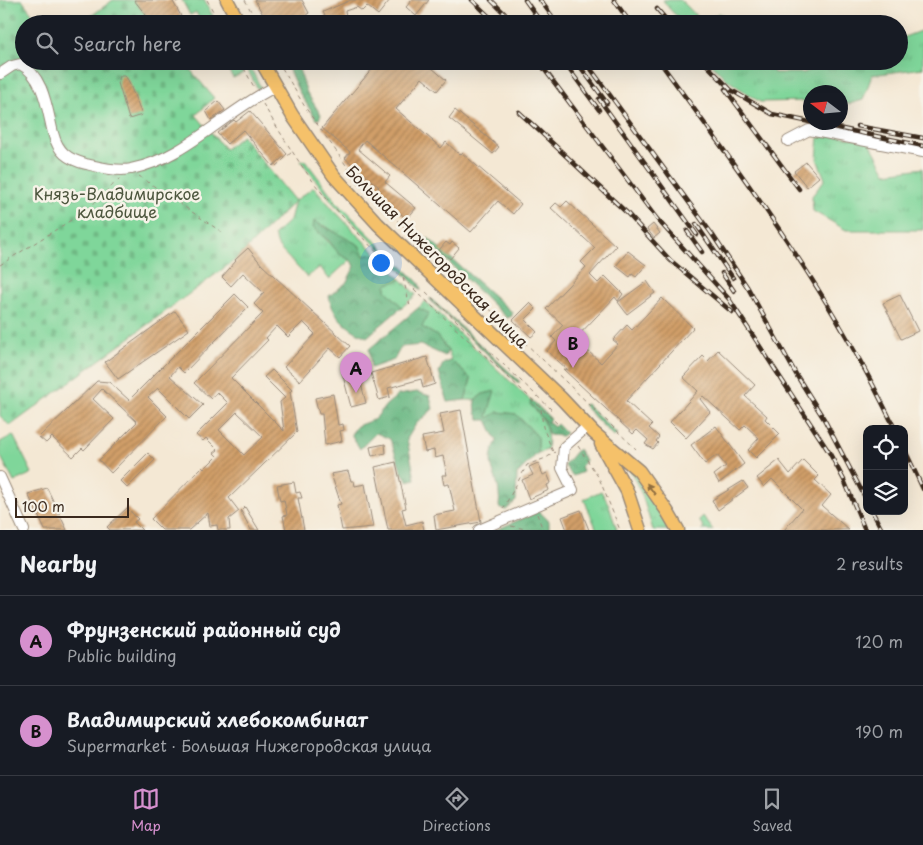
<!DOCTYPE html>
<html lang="en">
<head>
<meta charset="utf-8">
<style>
	body { margin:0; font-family:"Playpen Sans",sans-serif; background:#20242c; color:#f1f3f6 }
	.controls { position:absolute; right:15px; bottom:15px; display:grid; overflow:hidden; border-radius:10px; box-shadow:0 5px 20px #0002 }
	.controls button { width:45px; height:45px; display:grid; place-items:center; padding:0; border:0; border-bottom:1px solid #363941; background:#171b24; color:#f1f3f6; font:25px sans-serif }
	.compass { position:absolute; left:803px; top:85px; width:45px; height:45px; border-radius:50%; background:#171b24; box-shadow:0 5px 20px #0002; rotate:286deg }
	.scale { position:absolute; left:15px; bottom:12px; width:114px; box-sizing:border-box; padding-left:5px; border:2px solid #3b2a1e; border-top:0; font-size:14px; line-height:18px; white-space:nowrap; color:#3b2a1e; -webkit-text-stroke:4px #f7f3e8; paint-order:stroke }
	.you { position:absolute; left:380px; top:262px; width:18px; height:18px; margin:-12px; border:4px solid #fff; border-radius:50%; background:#1a73e8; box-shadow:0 0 0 8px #1a73e833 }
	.badge { display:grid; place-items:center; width:32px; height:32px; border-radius:50%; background:#d690ce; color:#111; font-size:16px; font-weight:700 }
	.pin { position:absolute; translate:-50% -41px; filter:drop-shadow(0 1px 2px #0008) }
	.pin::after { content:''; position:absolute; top:26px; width:18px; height:15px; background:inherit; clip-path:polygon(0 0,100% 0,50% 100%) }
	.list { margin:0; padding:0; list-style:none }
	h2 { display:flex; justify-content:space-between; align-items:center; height:65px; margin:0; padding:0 20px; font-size:21px }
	h2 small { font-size:16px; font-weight:400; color:#9ea1a6 }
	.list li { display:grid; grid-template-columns:32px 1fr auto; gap:15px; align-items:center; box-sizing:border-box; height:90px; padding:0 20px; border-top:1px solid #363941 }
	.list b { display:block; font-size:19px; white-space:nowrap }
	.list p { margin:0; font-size:16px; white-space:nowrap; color:#9ea1a6 }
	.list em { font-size:16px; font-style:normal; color:#9ea1a6 }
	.icon { flex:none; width:28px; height:28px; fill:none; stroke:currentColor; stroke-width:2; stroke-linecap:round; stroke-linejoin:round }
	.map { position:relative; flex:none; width:923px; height:530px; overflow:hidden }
	.search { position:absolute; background:#171b24; box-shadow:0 5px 20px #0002; left:15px; right:15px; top:15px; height:55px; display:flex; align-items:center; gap:12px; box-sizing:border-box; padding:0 18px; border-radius:28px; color:#9ea1a6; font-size:19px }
	.sheet { height:245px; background:#171b24 }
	nav { display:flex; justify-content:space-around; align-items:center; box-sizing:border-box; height:70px; border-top:1px solid #363941; background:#171b24; font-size:14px; color:#9ea1a6 }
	nav a { display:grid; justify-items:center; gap:2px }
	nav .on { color:#d690ce }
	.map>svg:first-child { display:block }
	.grass { fill:url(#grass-tufts); stroke:#5d805c }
	.forest { fill:url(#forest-crowns); stroke:#517050 }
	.cemetery { fill:url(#cemetery-stones); stroke:#5d805c }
	.park { fill:#7fd69a; stroke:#5d805c }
	.building { fill:url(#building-hatch); fill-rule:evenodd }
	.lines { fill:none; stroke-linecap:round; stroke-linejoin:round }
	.minor-casing { stroke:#988979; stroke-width:12 }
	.major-casing { stroke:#988979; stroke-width:15 }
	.path { stroke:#988979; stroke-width:1; stroke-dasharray:4 4; stroke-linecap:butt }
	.minor { stroke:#fff; stroke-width:10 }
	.major { stroke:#f5c16b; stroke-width:12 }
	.rail-casing { stroke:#3b2a1e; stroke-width:4.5 }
	.rail { stroke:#f7f3e8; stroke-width:2.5; stroke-dasharray:8; stroke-linecap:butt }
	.oneway { fill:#8f6e41 }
	.labels { text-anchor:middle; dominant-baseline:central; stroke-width:5; stroke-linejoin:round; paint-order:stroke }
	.park-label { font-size:16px; fill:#4c553d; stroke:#f7f3e8 }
	.street-label { font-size:16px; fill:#3b2a1e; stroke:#f7f3e8 }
</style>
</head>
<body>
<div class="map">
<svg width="923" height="530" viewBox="0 0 923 530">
	<defs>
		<pattern id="grass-tufts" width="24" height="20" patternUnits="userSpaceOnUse" patternTransform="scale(1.25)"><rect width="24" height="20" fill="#7fd69a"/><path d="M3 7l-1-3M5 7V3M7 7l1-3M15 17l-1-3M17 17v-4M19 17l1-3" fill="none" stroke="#6fb884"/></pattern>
		<pattern id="forest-crowns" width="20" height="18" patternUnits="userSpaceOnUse" patternTransform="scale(1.25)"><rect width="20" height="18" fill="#67b782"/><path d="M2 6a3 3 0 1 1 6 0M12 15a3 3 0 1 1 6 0" fill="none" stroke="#56956a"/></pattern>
		<pattern id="cemetery-stones" width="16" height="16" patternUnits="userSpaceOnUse" patternTransform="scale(1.25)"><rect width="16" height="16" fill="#7fd69a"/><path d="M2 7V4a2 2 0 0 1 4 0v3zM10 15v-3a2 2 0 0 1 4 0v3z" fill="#6fb884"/></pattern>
		<pattern id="building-hatch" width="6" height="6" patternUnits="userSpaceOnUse" patternTransform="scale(1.25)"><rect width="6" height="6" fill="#d19f69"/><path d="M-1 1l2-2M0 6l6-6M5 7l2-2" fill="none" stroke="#ab8256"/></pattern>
	</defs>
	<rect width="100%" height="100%" fill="#f7f3e8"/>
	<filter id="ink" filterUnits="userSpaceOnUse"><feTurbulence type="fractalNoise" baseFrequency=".02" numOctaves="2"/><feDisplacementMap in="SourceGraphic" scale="10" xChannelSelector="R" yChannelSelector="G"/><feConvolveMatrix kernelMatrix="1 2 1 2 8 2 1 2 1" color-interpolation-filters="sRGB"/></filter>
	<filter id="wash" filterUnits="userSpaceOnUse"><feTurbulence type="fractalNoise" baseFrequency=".0096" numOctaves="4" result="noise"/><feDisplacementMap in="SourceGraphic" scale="20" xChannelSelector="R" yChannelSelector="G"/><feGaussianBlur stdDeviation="1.12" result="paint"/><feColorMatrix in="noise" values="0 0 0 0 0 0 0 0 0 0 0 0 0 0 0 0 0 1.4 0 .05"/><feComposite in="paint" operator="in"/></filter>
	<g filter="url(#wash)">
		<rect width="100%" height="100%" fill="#f4e8d4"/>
		<path class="grass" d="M182 0H204L217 24H202L196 12 190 15Z
			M663 0H680C696 12 698 27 719 13L740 24C707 24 683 32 663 0Z
			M923 30V68L872 75 863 100 849 104 841 103 840 92H810V101L760 102 726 79 709 61H767L774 73H804L828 61H899V39Z
			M223 61H237L243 73 233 78Z
			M243 61H247L261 88 259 91Z
			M840 136 869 141 886 173 923 168V230H846L813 211 812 196 825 179 817 159 819 137Z
			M305 160 335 200 382 247H378L334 204 301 161Z
			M314 187 333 209 376 254 364 256 359 245 339 235 324 225 314 228C326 238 336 252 350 260L329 279 320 267 307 277 279 248 274 235 290 220 295 201Z
			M401 279 416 295 402 307 386 290V284Z
			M425 301 531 401 530 404C543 419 550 429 547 450L538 453V437L516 414 498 412 489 418 487 416 494 392 483 394 475 400H465L471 379 451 360 448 351 437 336 422 327 418 308Z
			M632 469 671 530H653L642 495 630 470Z
			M601 491 608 503 617 530H597L584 499Z
			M703 516 713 530H701L704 528 699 520Z"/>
		<path class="forest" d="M290 62 297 63 307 93 321 115 319 119H316L299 92 286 64Z
			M314 221 359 245 364 256 376 254 401 279 386 285V290L402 307 367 337C349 330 332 316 329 296L346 283 355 266 350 260 339 254 329 241 313 228Z
			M428 238 512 312V316L507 318 426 241Z
			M378 247H382L419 283 421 291Z
			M430 298 518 380 520 382H517L430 300Z
			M418 308 429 313 422 327 437 336 448 351 445 356 421 345 401 347 394 360 371 368 369 349Z
			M451 360 471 379 465 400 448 402 439 372 443 364Z
			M495 391 487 416 488 418 498 412 516 414 538 437V453L517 474 516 501 506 510 499 507C499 503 500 499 499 495 498 472 483 466 497 441L487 420H480L476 413 475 400 483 394Z
			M417 392 430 396 433 409 416 424 407 439 415 479 408 481 402 472 390 439 376 433 360 449 351 434 357 426 375 419 386 405 398 395Z
			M531 399 550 418 548 422 554 427 557 424 566 433 562 436 549 435 543 419 530 404Z
			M586 404 617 434 614 437 583 405Z
			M578 449 585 460 581 467 583 472 573 476 564 465Z
			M539 511 549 521V530H496Z"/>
		<path class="cemetery" d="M0 0H22L40 24H24V61H183L214 98 196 115 225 149 242 136 295 201 235 260 10 426 0 416Z
			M113 0H134L153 24H80Z"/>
		<path class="park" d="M13 435 32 473 14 482 0 455V442Z"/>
		<g id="blocks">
			<path class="building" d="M134 0H172L181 16 167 24H153Z
				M255 0H302L309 13 305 16 309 24H268Z
				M351 0H390L378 15 367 6 362 11 357 7 345 11 347 20 339 24H329L323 12Z
				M412 0H429L416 16 406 7Z
				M379 61H424L446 80 437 91 422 78 396 109 441 148 446 142 460 155 462 153 521 204 513 214 498 201 471 232 365 140 358 149 390 176 385 182 416 208 407 219 374 192 379 187 345 158 350 152 322 128Z
				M120 76H125L128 80 142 115 129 119 118 83Z
				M218 101 225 110 211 120 206 111Z
				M455 110 499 147 493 154 449 118Z
				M250 111 287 154 273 166 243 130 227 144 217 133 234 120 236 122Z
				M806 162 819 177 807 187 794 171Z
				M567 201 616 246 590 275 598 283 605 276 623 294 618 301 615 297 575 339 601 363 618 344 613 340 627 325 632 330 662 298 693 328 626 401 652 425 649 428 659 437 656 441 658 443 653 449 645 444 648 440 637 430 633 434 563 369 568 370 547 351 556 341 552 337 563 325 546 309 586 267 581 262 595 248 551 208 556 203 561 207Z
				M653 224 660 233 654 238 647 229Z
				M446 242 450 245 452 242 459 248 450 259 439 250Z
				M248 248 262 265 350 346 340 357 330 348 300 381 284 367 315 334 303 322 288 337 277 326 266 338 268 340 231 378 284 431 280 402 285 398 264 377 272 370 292 390 290 392 297 432 229 498 239 511 229 519 230 530H218L217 525 210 526 208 513 189 530H162L151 519 202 467 204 469 217 456 214 453 218 450 206 438 203 441 196 435 228 403 217 392 211 399 194 383 263 313 254 304 264 293 243 273 231 286 222 277 236 261 235 260ZM237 412 263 437 244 455 219 430Z
				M628 251 646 265 636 277 632 274 630 277 616 266Z
				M647 281 655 293 627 314 618 302Z
				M235 294 248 307 184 373 178 367 170 376 203 405 189 419 158 388 148 397 167 416 111 473 99 460 137 422 102 389 93 399 114 419 84 450 82 448 73 457 52 437 46 443 39 437 97 381 109 382 129 400Z
				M900 295 918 331 901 339 883 303Z
				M530 303 536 309 525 320 537 332 531 337 513 320Z
				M175 311 189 330 118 379 105 362Z
				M718 350 755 385 745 396 767 416 765 419 780 434 756 458 748 450 759 438 745 425 740 430 703 396 700 399 710 412 686 438 670 422 698 391 683 377 703 356 708 361Z
				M427 357 435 384 423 388 421 379 388 388 390 397 379 400 371 373Z
				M357 368 366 403 351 407 342 372Z
				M333 394 338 425 343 424 344 430 340 431 342 441 325 445 322 414H319L315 398Z
				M461 410 481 522 436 530 434 515 455 511 449 484 444 485 442 475H447L443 456 435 458 434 450 425 452 422 437 444 433 440 414Z
				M716 426 744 464 719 483 714 475 726 466 717 455 705 464 691 445Z
				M385 444 386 453 372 456 370 447Z
				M148 453 155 460 127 488 120 481Z
				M779 460 790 474 803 460 819 476 815 480 831 495 822 506 849 530H784L802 509 772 479 764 487 757 478Z
				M396 462 406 508 402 509 406 525 422 521 424 530H388L375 467Z
				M538 463 543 475 547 473 551 483 547 485 549 490 529 499 522 480 533 475 529 467Z
				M348 471 351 481H354L355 486 365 484 373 527 342 530 337 505 341 504 331 474Z
				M743 481 748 488 718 510 712 500Z
				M294 482 296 493 300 492 302 498H298L304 530H286L283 516 287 515 284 500 280 501 277 485Z
				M47 488 67 530H45L28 494Z
				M245 507 259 530H251L241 511Z
				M127 508 138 519 134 522 142 530H110L107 527Z
				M581 510 589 530H567L562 517Z"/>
		</g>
	</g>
	<g filter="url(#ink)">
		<use href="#blocks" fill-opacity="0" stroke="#988979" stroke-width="1"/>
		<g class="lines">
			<defs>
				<path id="minor" d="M0 74 12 66 20 64C44 76 47 109 53 133 58 152 67 159 86 164 99 167 118 172 131 169 186 158 225 111 275 87
					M788 141 809 130 923 152
					M0 477 24 530
					M479 530 573 490 562 468 564 447 587 427"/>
				<path id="major" d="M227 0 240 24
					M261 61 292 115 334 176 378 224 561 398 594 433 639 471 667 511 678 530
					M601 444 627 491 640 530"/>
			</defs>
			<use href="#minor" class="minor-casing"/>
			<use href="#major" class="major-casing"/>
			<path class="path" d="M207 0 220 24
				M245 0 258 24
				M176 2 180 0
				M240 61 254 87
				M282 68 305 107 360 185 636 449
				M263 104C284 139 306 176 334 207 406 287 489 357 566 432
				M276 166 292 152
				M139 176 223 233
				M0 265 87 210 120 178
				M403 278 410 306
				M426 292 551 409 547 413
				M541 409 543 427 553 452
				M578 446 599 478 620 530
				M503 509 527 465 546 458 555 452
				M537 514 543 530
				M511 526 530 530"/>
			<use href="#minor" class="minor"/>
			<use href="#major" class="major"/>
			<defs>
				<path id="rail" d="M472 0 497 24
					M491 0 515 24
					M525 0 542 24
					M540 0 558 24
					M614 0 631 24
					M657 9 670 24
					M538 61 657 219 729 299 829 452 844 480 865 530
					M563 61 599 110
					M576 61 607 103
					M585 61 712 234 748 288 797 376 824 419 867 501
					M659 61C746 179 832 296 895 429
					M703 61 731 90 772 114 923 146
					M725 89 799 189
					M599 99 697 235
					M519 112 627 213 670 260 732 312
					M857 126 923 138
					M696 224 733 278
					M687 231 702 252
					M722 273 734 291
					M904 448 923 489
					M872 511 882 530"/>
			</defs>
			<use href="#rail" class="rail-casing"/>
			<use href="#rail" class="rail"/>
		</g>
		<defs><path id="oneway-solid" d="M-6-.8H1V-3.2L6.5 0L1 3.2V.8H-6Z" transform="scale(1.25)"/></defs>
		<use class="oneway" href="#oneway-solid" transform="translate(651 489) rotate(-126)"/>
	</g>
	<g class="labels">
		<g class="park-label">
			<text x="117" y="193">Князь-Владимирское<tspan x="117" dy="18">кладбище</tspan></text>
		</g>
		<g class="street-label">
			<text transform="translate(438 256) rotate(45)">Большая Нижегородская улица</text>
		</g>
	</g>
</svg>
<div class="controls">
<button><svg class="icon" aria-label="locate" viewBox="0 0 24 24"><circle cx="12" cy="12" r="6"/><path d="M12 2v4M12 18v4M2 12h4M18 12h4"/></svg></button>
<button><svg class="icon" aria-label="layers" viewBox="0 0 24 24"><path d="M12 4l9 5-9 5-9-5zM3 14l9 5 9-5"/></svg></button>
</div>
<svg class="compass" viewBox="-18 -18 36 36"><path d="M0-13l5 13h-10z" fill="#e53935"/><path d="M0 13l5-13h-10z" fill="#9ea1a6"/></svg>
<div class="scale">100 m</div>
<div class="you"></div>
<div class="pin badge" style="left:356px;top:393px">A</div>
<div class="pin badge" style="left:573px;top:368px">B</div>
<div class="search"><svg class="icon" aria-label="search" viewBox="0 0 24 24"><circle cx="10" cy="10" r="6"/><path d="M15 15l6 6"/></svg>Search here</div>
</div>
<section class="sheet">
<h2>Nearby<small>2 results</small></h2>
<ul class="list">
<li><span class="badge">A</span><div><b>Фрунзенский районный суд</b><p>Public building</p></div><em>120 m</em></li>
<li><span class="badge">B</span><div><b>Владимирский хлебокомбинат</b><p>Supermarket · Большая Нижегородская улица</p></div><em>190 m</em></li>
</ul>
</section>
<nav>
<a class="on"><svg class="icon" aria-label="map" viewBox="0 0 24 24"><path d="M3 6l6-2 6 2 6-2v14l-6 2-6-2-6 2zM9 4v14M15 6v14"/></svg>Map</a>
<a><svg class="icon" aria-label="directions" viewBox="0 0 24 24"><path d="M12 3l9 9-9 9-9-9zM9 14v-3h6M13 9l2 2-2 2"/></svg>Directions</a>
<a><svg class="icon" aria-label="saved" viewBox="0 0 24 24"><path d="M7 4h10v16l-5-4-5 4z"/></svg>Saved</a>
</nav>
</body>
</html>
